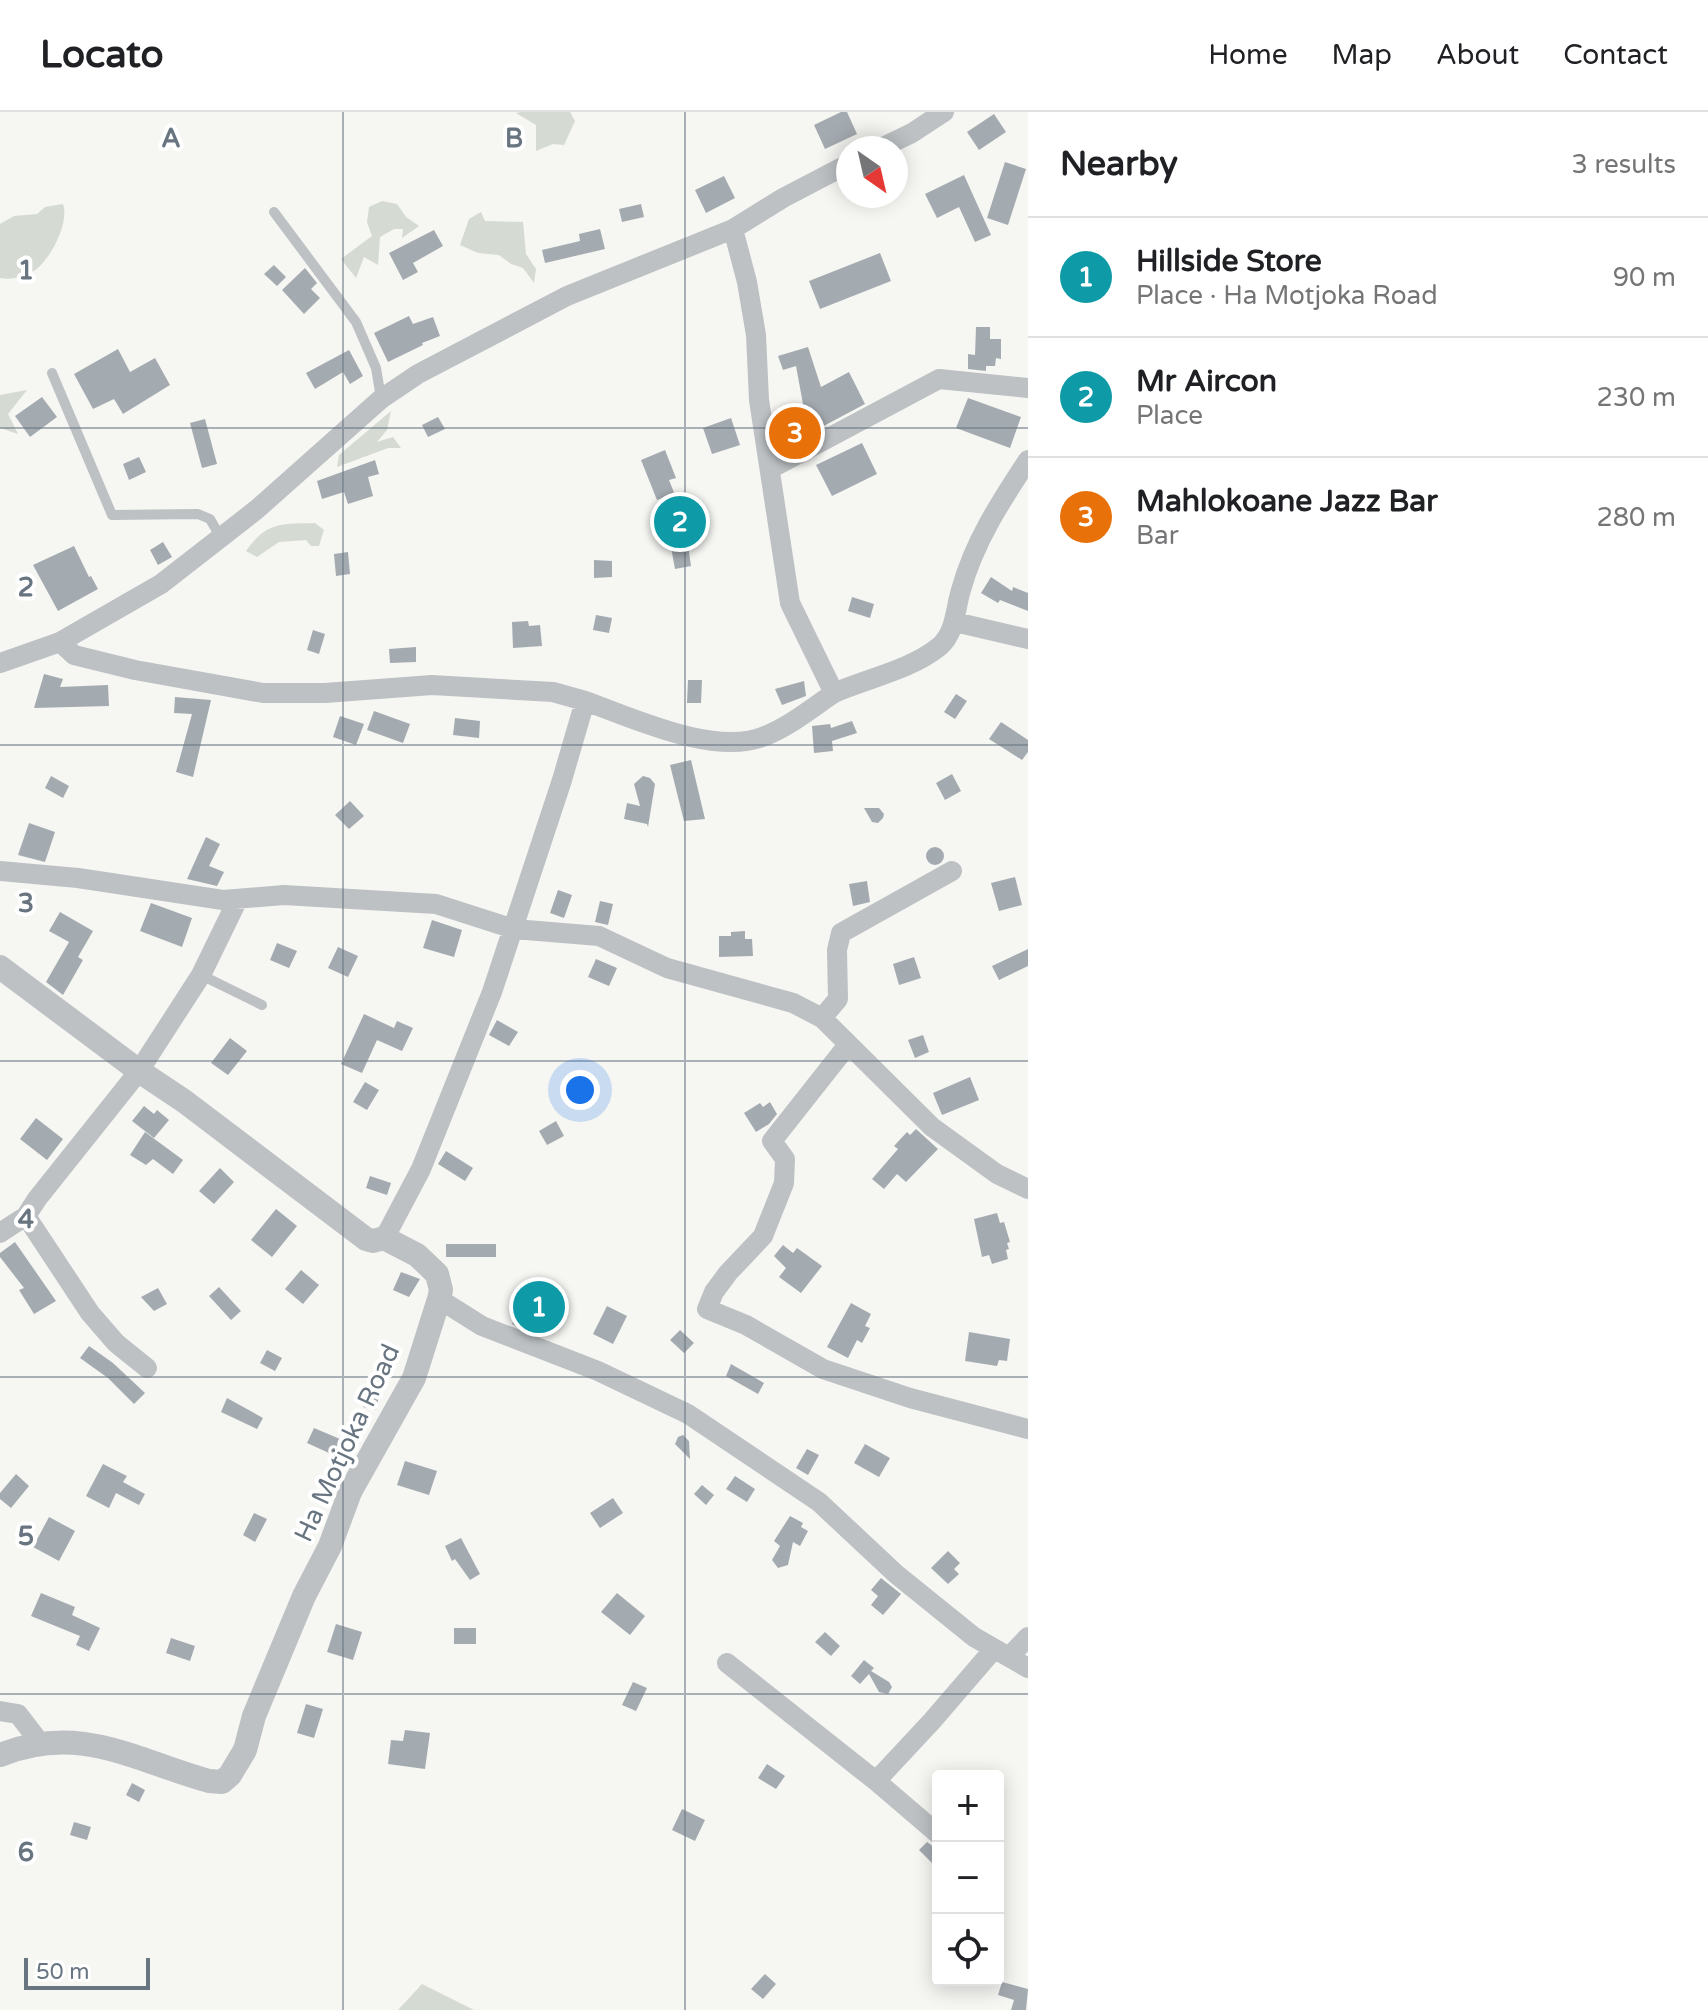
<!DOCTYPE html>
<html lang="en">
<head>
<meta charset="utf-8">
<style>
	body { margin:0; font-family:"Varela Round",sans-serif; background:#f2f2f2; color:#202124 }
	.controls { position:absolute; right:24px; bottom:24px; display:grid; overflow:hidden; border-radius:8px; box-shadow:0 4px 20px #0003 }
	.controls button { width:72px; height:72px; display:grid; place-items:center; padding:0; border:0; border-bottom:2px solid #e0e0e0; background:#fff; color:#202124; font:40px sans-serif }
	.compass { position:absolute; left:836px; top:24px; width:72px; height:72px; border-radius:50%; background:#fff; box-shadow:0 4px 20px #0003; rotate:146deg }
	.scale { position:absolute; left:24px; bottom:20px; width:126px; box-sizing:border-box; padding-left:8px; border:4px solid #687581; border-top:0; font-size:22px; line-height:28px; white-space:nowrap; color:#687581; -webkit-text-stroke:6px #fff; paint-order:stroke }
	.you { position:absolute; left:580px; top:978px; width:28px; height:28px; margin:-20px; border:6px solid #fff; border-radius:50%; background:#1a73e8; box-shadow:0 0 0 12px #1a73e833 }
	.badge { display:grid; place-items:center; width:52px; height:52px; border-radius:50%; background:#cf603a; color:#fff; font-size:26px; font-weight:700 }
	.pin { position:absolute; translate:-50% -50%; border:4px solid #fff; box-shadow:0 2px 8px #0006 }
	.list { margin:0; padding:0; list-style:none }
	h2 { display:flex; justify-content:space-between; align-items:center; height:104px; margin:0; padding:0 32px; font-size:34px }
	h2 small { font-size:26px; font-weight:400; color:#757577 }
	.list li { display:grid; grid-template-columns:52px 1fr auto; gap:24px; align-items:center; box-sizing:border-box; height:120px; padding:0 32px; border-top:2px solid #e0e0e0 }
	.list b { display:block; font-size:30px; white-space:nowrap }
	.list p { margin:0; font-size:26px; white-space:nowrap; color:#757577 }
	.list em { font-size:26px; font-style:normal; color:#757577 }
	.icon { flex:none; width:44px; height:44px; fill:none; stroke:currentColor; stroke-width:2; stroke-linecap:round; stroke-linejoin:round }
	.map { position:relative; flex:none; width:1028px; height:1898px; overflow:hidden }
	header { display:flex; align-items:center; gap:48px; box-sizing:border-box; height:112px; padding:0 40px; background:#fff; border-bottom:2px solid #e0e0e0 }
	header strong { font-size:38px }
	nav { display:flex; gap:44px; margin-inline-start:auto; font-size:28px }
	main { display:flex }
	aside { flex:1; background:#fff }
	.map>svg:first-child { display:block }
	.green { fill:#d5dad3 }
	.building { fill:#a4abb0 }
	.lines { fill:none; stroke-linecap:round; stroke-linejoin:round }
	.service { stroke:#bdc1c4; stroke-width:10 }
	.minor { stroke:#bdc1c4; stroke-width:20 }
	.tertiary { stroke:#bdc1c4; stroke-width:24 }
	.grid { fill:none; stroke:#687581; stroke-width:2; stroke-opacity:0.55 }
	.labels { text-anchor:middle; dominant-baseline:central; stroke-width:8; stroke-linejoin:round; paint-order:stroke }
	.street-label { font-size:26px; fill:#687581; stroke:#fff }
	.grid-label { font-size:26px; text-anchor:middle; font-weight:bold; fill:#687581; stroke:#fff; stroke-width:8; stroke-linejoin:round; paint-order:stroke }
</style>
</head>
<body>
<header>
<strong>Locato</strong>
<nav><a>Home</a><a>Map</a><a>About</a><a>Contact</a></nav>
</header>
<main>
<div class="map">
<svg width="1028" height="1898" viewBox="0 0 1028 1898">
	<rect width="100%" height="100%" fill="#f6f6f3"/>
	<path class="green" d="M521 0H570L575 9 564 33 553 32 536 39V13L516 1Z
		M382 89 397 92 406 105 419 114 402 126 403 117H394L380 125 378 153 364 145 356 166 341 147 372 124 367 110 369 95Z
		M63 92C70 111 49 151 32 160 24 165 9 168 0 166V112L14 104 37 102 45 95Z
		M481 100 485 109 523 110 526 142 536 157 534 171 523 156 511 152 499 143 478 141 460 133 469 107Z
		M27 278 8 302 18 322 0 316V283Z
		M391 299 387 318 377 330 393 325 401 336H388L337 355 339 343Z
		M315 411 324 418 319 434H311L306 428 279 430 257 445 246 439C267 409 282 412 315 411Z
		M422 1872 474 1898H398Z"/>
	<path class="building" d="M841 0H847L857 22 825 37 814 13Z
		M994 2 1006 20 979 38 967 20Z
		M1005 50 1026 57 1008 113 987 106Z
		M964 63 991 123 975 130 959 95 937 106 925 82Z
		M724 64 735 86 706 101 695 78Z
		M641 92 644 105 622 110 619 97Z
		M600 117 605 137 545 151 542 138 580 129 579 122Z
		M434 118 443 134 413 151 418 160 403 168 389 141Z
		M880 141 891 169 820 197 809 169Z
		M274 153 286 165 277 174 264 162Z
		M305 156 317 171 311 177 320 186 304 202 282 178Z
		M409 204 413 212 433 205 440 224 422 231 423 233 388 250 374 221Z
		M976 215H990V227H1001V247L996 246 995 254H986V259L968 257V242L975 243Z
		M808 235 821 275 849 260 865 292 786 334 776 300 803 292 796 254 783 258 778 244Z
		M118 237 130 260 155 246 170 273 123 302 114 287 93 297 74 262Z
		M349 238 363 264 350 272 343 260 315 277 306 261Z
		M42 285 57 305 30 325 15 304Z
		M968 286 1021 305 1010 336 956 316Z
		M438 305 445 317 428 325 422 313Z
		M731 306 740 333 712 342 703 316Z
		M205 307 217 352 202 356 190 311Z
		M862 331 877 362 832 384 816 353Z
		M665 338 676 366 669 368 681 398 691 396 696 418 686 420 691 454 675 457 662 386 657 388 641 348Z
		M139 345 146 360 129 368 123 352Z
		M375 348 379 362 368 365 373 384 348 392 344 380 322 387 317 369Z
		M163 430 172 445 158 453 150 438Z
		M74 434 89 465 91 464 98 477 58 499 33 453Z
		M348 440 350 462 336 464 334 442Z
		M594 448 612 449V465L594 466Z
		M991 465 1012 479 1013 475 1028 481V499L1000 488 998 491 981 481Z
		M852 485 874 492 870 506 848 499Z
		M596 503 612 506 609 521 593 518Z
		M528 509 529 514 540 513 542 534 513 536 512 510Z
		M313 518 325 522 319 542 307 538Z
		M416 535V550L390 551 389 537Z
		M44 562 63 567 60 575 108 573 109 594 34 596Z
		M688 568H702L701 591H687Z
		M804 569 806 584 782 593 775 577Z
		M956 582 967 589 955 607 944 600Z
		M175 585 211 588 193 665 176 660 192 602 174 601Z
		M374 599 410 612 403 631 367 618Z
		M340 604 364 612 356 633 333 625Z
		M455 606 480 609 479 626 453 623Z
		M852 609 857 621 832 629 833 639 814 641 812 614 830 612 831 616Z
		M1001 610 1028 628V640L1022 648 989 627Z
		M691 648 705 707 684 709 670 653Z
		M952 662 961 679 945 688 936 671Z
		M51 664 69 674 63 686 45 676Z
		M643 664 650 666 655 672 648 715 647 712 624 707 627 691 640 694 634 672Z
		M350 689 364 704 349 717 335 703Z
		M864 696H879L884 702 883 706 878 711 872 710Z
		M29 711 55 720 45 750 18 743Z
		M206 725 220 732 209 754 224 760 217 774 187 767Z
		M926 744a9 9 0 1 1 18 0a9 9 0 1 1-18 0Z
		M1015 765 1022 793 999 799 991 771Z
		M867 769 870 790 853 794 849 772Z
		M558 778 572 783 564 806 550 801Z
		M600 789 613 792 608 813 595 810Z
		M151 791 192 806 182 835 140 819Z
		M60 800 93 819 78 845 83 848 63 883 46 870 69 830 49 819Z
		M432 808 462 818 454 845 423 836Z
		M745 819V827H752L753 844 719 845V824H731V820Z
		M277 831 297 839 289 856 270 848Z
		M338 835 358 844 348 865 328 856Z
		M1028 837V854L999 868 992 854Z
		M914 845 921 866 899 873 893 852Z
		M596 847 617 856 609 874 588 865Z
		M364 902 394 916 397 909 413 916 402 939 377 928 362 961 341 952Z
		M497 908 518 920 509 934 489 923Z
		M923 923 929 940 915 946 908 928Z
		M230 926 247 939 228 963 211 951Z
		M970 965 979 988 942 1003 933 981Z
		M365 970 379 978 367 998 353 990Z
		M770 990 777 1002 769 1012 756 1020 744 1001 760 991 763 995Z
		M144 994 154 1002 157 998 169 1008 154 1026 132 1009Z
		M36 1006 63 1027 47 1048 20 1027Z
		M556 1009 564 1024 547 1033 539 1019Z
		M916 1017 938 1037 906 1070 897 1062 884 1077 872 1067 898 1037 894 1034 907 1020 910 1023Z
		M145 1020 183 1048 173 1062 153 1047 146 1053 130 1043Z
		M446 1039 473 1056 465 1069 438 1052Z
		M220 1056 234 1070 214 1092 199 1079Z
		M370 1064 391 1071 387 1083 366 1076Z
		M276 1097 297 1114 272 1145 251 1128Z
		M997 1101 1000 1111 1004 1110 1010 1130 1007 1131 1009 1137 1006 1138 1008 1147 992 1152 989 1143 982 1145 974 1107Z
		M15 1130 56 1189 34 1202 19 1178 24 1176 0 1145V1141Z
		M446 1132H496V1145H446Z
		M783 1133 793 1141 797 1136 822 1154 801 1181 779 1165 786 1156 774 1144Z
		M301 1158 319 1173 303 1192 285 1177Z
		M401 1160 420 1167 409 1185 393 1178Z
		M538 1171 555 1182 531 1219 512 1212Z
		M219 1175 241 1199 231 1208 209 1184Z
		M158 1176 167 1192 154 1199 141 1185Z
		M851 1191 871 1202 865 1214 870 1216 862 1231 857 1228 848 1246 827 1235Z
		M607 1194 627 1204 613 1232 593 1222Z
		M680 1218 694 1231 684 1241 670 1228Z
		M969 1220 1010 1227 1007 1249 999 1248 997 1254 965 1249Z
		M89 1234 113 1251 145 1281 134 1292 108 1266 80 1246Z
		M267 1238 282 1246 275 1259 260 1251Z
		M731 1252 764 1271 758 1282 726 1264Z
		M369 1267 382 1270 376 1298 363 1295Z
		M227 1286 263 1306 257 1317 221 1300Z
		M314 1316 347 1330 340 1346 307 1331Z
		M683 1323 689 1329 690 1347 675 1332 678 1325Z
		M865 1332 890 1346 879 1365 854 1351Z
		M807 1337 819 1343 808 1363 796 1356Z
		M405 1349 437 1359 429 1383 397 1373Z
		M103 1352 127 1364 123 1370 145 1382 139 1393 116 1381 109 1396 86 1384Z
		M16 1362 29 1374 11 1396 0 1387V1381Z
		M735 1364 755 1377 747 1390 726 1377Z
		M702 1373 714 1383 706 1393 694 1382Z
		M613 1386 623 1401 600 1416 590 1401Z
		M254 1401 267 1407 255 1430 243 1423Z
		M790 1404 803 1411 801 1415 808 1419 800 1434 793 1430 788 1453 778 1456 772 1448 780 1434 774 1429Z
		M49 1405 75 1419 59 1449 33 1435Z
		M461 1426 480 1462 470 1468 455 1447 452 1449 445 1434Z
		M948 1439 960 1451 954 1457 959 1462 948 1472 931 1456Z
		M881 1466 901 1482 883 1503 871 1493 878 1484 871 1478Z
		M41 1481 75 1495 72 1503 100 1516 89 1539 76 1533 80 1524 31 1504Z
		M617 1481 645 1504 630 1523 601 1500Z
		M336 1512 362 1520 353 1548 327 1540Z
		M454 1516H476V1532H454Z
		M825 1520 840 1534 831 1544 815 1530Z
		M171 1526 195 1534 190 1549 166 1541Z
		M864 1548 874 1556 871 1559 889 1570 892 1575 888 1582 879 1580 869 1562 860 1572 851 1564Z
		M633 1570 647 1576 636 1599 622 1593Z
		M306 1592 323 1597 314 1626 297 1621Z
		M405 1618 430 1621 425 1657 388 1652 391 1628 403 1629Z
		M767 1652 785 1664 776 1677 758 1666Z
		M132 1671 145 1678 139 1690 126 1683Z
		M682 1697 705 1708 695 1729 672 1718Z
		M74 1710 91 1715 87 1728 70 1723Z
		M927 1730 938 1738V1757L919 1738Z
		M765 1862 776 1872 763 1887 751 1877Z
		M1002 1870 1028 1877 1026 1898H1011L1014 1888 998 1883Z"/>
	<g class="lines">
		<path class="service" d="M274 100 356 210 376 256 381 286
			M52 261 112 403 198 402 210 407 221 426
			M201 863 262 893"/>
		<path class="minor" d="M881 36 912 21 944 0
			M772 356 939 267 1028 276
			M955 510 1028 527
			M60 530 74 543 135 558 263 581H325L432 573 553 580 585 589
			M0 551 60 530 161 472 256 398 381 287 418 262 567 184 733 117 783 86 848 52
			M834 581C868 566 911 558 940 534 956 519 955 497 961 478 974 430 1001 389 1028 348
			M0 759 78 766 223 788 284 783 436 792 514 817 599 824 667 856 793 891 822 906 932 1015 997 1062 1028 1077
			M822 906 838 887 837 838 841 821 952 759
			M847 934 772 1029 785 1047 784 1071 763 1124 728 1161 714 1180 707 1197 746 1213 823 1257 910 1286 1028 1317
			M26 1104 90 1201 116 1231 147 1256
			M0 1121 26 1104 37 1087 139 959 201 863 238 787
			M384 1127 421 1057 492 880 562 668 585 589C633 606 715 645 765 624 790 614 812 596 834 581L790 491 759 288 756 223 747 170 733 117
			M439 1187 482 1214 598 1259 688 1302 819 1390 896 1462 974 1525 1028 1556
			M1009 1545 1028 1525
			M727 1551 876 1669
			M0 1599 18 1602 41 1632
			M938 1722 876 1669 932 1609 994 1537"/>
		<path class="tertiary" d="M0 855 139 959 184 989 366 1127 373 1129 384 1126 417 1143 437 1162 441 1178 439 1187 414 1266 350 1380 330 1434 304 1484 254 1604 245 1638 230 1663 222 1670 209 1669C134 1648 80 1611 0 1643"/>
	</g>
	<path class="grid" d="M343 0V1898M685 0V1898M0 316H1028M0 633H1028M0 949H1028M0 1265H1028M0 1582H1028"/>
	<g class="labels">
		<g class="street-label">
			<text transform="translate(347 1331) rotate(-65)">Ha Motjoka Road</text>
		</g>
	</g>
	<g class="grid-label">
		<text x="171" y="35">A</text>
		<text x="514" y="35">B</text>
		<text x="26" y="167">1</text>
		<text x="26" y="484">2</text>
		<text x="26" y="800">3</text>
		<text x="26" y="1116">4</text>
		<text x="26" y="1433">5</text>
		<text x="26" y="1749">6</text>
	</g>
</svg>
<div class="controls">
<button>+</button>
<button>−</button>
<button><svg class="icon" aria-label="locate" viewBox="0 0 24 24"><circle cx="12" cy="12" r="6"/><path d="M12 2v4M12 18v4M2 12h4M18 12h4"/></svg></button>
</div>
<svg class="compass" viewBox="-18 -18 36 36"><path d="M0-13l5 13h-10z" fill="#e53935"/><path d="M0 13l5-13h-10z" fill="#757577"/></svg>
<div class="scale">50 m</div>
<div class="you"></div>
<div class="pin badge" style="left:539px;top:1195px;background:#0f9aa8">1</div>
<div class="pin badge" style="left:680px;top:410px;background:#0f9aa8">2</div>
<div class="pin badge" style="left:795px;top:321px;background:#e8710a">3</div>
</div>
<aside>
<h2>Nearby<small>3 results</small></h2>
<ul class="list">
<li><span class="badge" style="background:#0f9aa8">1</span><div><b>Hillside Store</b><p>Place · Ha Motjoka Road</p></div><em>90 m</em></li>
<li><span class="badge" style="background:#0f9aa8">2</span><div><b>Mr Aircon</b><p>Place</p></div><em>230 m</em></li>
<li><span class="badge" style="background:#e8710a">3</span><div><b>Mahlokoane Jazz Bar</b><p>Bar</p></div><em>280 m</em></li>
</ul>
</aside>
</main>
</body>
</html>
